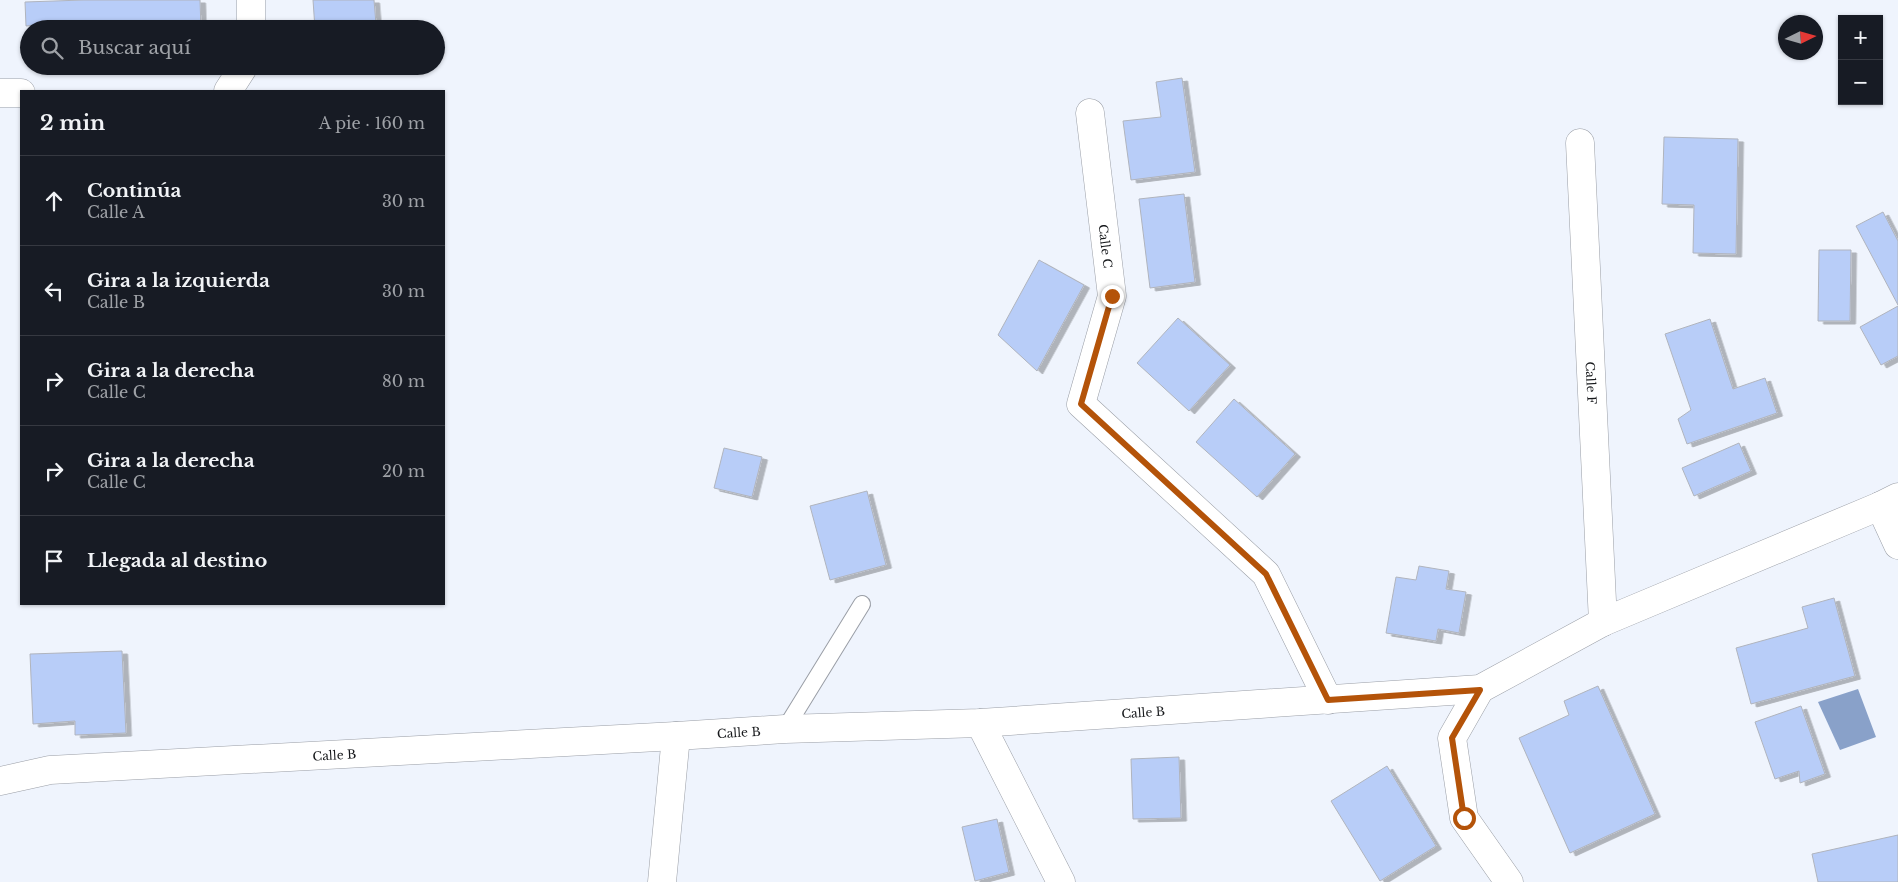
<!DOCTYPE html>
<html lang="es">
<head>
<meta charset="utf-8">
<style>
	body { margin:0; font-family:"Libre Baskerville",serif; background:#242831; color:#f1f3f6 }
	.controls { position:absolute; right:15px; top:15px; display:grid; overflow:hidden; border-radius:0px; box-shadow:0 1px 4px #0004 }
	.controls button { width:45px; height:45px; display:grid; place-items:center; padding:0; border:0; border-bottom:1px solid #363941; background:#171b24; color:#f1f3f6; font:25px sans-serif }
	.compass { position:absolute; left:1778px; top:15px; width:45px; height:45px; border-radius:50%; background:#171b24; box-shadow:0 1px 4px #0004; rotate:85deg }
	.stop { position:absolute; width:15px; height:15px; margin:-11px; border:4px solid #b45309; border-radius:50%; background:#fff }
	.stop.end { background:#b45309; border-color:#fff; box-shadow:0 1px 5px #0008 }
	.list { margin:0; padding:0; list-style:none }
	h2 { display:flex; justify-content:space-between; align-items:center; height:65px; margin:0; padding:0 20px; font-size:21px }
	h2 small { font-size:16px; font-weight:400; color:#9ea1a6 }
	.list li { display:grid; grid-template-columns:32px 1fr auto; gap:15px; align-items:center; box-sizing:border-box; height:90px; padding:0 20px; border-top:1px solid #363941 }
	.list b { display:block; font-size:19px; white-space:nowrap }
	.list p { margin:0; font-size:16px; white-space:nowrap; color:#9ea1a6 }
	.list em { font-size:16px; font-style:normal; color:#9ea1a6 }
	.icon { flex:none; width:28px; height:28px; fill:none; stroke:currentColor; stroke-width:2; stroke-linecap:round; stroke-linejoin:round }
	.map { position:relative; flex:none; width:1898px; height:882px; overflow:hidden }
	.search { position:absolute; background:#171b24; box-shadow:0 1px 4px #0004; left:20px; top:20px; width:425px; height:55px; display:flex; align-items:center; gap:12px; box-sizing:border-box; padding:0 18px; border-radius:28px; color:#9ea1a6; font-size:19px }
	.panel { position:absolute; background:#171b24; box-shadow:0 1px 4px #0004; left:20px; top:90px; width:425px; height:515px; border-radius:0px }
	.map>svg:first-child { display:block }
	.water { fill:#89a1c9 }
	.building { fill:#b8cdf8; stroke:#b0b4bd; filter:url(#shadow) }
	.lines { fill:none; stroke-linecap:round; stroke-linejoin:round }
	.service-casing { stroke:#9a9ea6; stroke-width:18 }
	.minor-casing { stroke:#9a9ea6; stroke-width:29 }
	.service { stroke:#fff; stroke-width:16 }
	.minor { stroke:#fff; stroke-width:28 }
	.route { stroke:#b45309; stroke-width:6 }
	.labels { text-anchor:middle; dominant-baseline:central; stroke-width:4; stroke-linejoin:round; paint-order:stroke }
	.street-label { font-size:12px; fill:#17191c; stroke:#fff }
</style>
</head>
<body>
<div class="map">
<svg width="1898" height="882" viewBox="0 0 1898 882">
	<defs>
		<filter id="shadow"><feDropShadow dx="5.5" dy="3" stdDeviation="0" flood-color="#0004"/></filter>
	</defs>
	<rect width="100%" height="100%" fill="#eff4fd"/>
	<path class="water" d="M1858 689 1876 737 1840 750 1818 702Z"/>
	<path class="building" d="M83 0H200L201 29H38V25L26 26 25 2Z
		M313 0H374L376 24 315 29Z
		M1182 78 1195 172 1131 180 1123 121 1161 117 1156 82Z
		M1664 137 1738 139 1736 254 1693 253 1694 205 1662 204Z
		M1184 194 1195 282 1150 288 1139 199Z
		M1883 212 1898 241V305L1856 226Z
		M1819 250H1851L1850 321H1818Z
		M1039 260 1084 285 1037 371 998 335Z
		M1898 306V356L1881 365 1860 327Z
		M1178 318 1230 365 1189 411 1137 363Z
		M1710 319 1733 389 1765 378 1777 413 1687 444 1678 419 1691 410 1665 334Z
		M1234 399 1295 454 1257 497 1196 442Z
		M1739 443 1751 471 1694 496 1682 468Z
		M724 448 762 457 752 497 714 488Z
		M867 491 886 565 830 580 810 506Z
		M1419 566 1449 571 1446 589 1466 592 1459 633 1438 629 1436 641 1386 633 1396 577 1416 580Z
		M1834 598 1855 676 1751 704 1736 648 1808 628 1802 607Z
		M122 651 126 733 75 735V721L33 724 30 654Z
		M1598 686 1655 814 1570 853 1519 738 1569 715 1564 701Z
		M1801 706 1825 774 1800 783 1799 771 1775 779 1755 722Z
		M1179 757 1181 818 1133 819 1131 759Z
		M1387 766 1436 846 1380 881 1331 801Z
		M997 819 1009 872 975 881 962 827Z
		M1898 835V882H1818L1812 854Z"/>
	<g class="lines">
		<defs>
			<path id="service" d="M785 729 862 604"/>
			<g id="minor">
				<path d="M251 0V29"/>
				<path d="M228 91 244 66"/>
				<path d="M0 93H21"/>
				<path id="s1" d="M1090 113 1112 296 1081 404 1266 574 1328 700"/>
				<path id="s2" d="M1580 143 1603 622"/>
				<path d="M1880 506 1898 545"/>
				<path d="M1480 689 1452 738 1464 818 1509 882"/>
				<path d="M980 723 1061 882"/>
				<path id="s3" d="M0 781 50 770 676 736 785 729 980 723 1480 689 1603 622 1880 506 1898 497"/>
				<path d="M662 882 676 736"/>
			</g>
		</defs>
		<use href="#service" class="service-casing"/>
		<use href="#minor" class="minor-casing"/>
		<use href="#service" class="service"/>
		<use href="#minor" class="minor"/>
	</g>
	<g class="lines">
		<path class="route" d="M1112 296 1081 404 1266 574 1328 700 1480 690 1452 738 1464 818"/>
	</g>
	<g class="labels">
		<g class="street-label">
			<text stroke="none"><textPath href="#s1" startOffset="134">Calle C</textPath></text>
			<text stroke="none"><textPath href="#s2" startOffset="240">Calle F</textPath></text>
			<text stroke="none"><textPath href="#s3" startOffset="1146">Calle B</textPath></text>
			<text stroke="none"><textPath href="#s3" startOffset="741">Calle B</textPath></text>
			<text stroke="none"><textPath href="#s3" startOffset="336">Calle B</textPath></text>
		</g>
	</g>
</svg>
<div class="controls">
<button>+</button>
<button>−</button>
</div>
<svg class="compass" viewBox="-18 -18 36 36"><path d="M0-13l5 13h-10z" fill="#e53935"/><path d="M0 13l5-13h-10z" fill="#9ea1a6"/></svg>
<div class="stop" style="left:1464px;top:818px"></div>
<div class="stop end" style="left:1112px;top:296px"></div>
<div class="search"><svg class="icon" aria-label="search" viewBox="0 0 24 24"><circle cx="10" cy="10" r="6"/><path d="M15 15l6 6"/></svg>Buscar aquí</div>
<section class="panel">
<h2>2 min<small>A pie · 160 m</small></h2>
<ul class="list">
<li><svg class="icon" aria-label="ahead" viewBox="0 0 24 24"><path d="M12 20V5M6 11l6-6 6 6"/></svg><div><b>Continúa</b><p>Calle A</p></div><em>30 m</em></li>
<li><svg class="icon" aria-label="left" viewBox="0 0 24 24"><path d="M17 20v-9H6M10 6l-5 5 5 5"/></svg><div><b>Gira a la izquierda</b><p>Calle B</p></div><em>30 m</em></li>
<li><svg class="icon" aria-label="right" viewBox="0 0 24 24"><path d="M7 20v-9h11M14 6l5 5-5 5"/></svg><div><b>Gira a la derecha</b><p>Calle C</p></div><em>80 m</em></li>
<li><svg class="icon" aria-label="right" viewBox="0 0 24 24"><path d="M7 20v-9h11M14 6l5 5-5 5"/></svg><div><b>Gira a la derecha</b><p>Calle C</p></div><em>20 m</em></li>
<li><svg class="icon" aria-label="arrive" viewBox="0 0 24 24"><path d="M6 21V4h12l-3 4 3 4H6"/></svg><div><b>Llegada al destino</b></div></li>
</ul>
</section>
</div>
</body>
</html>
